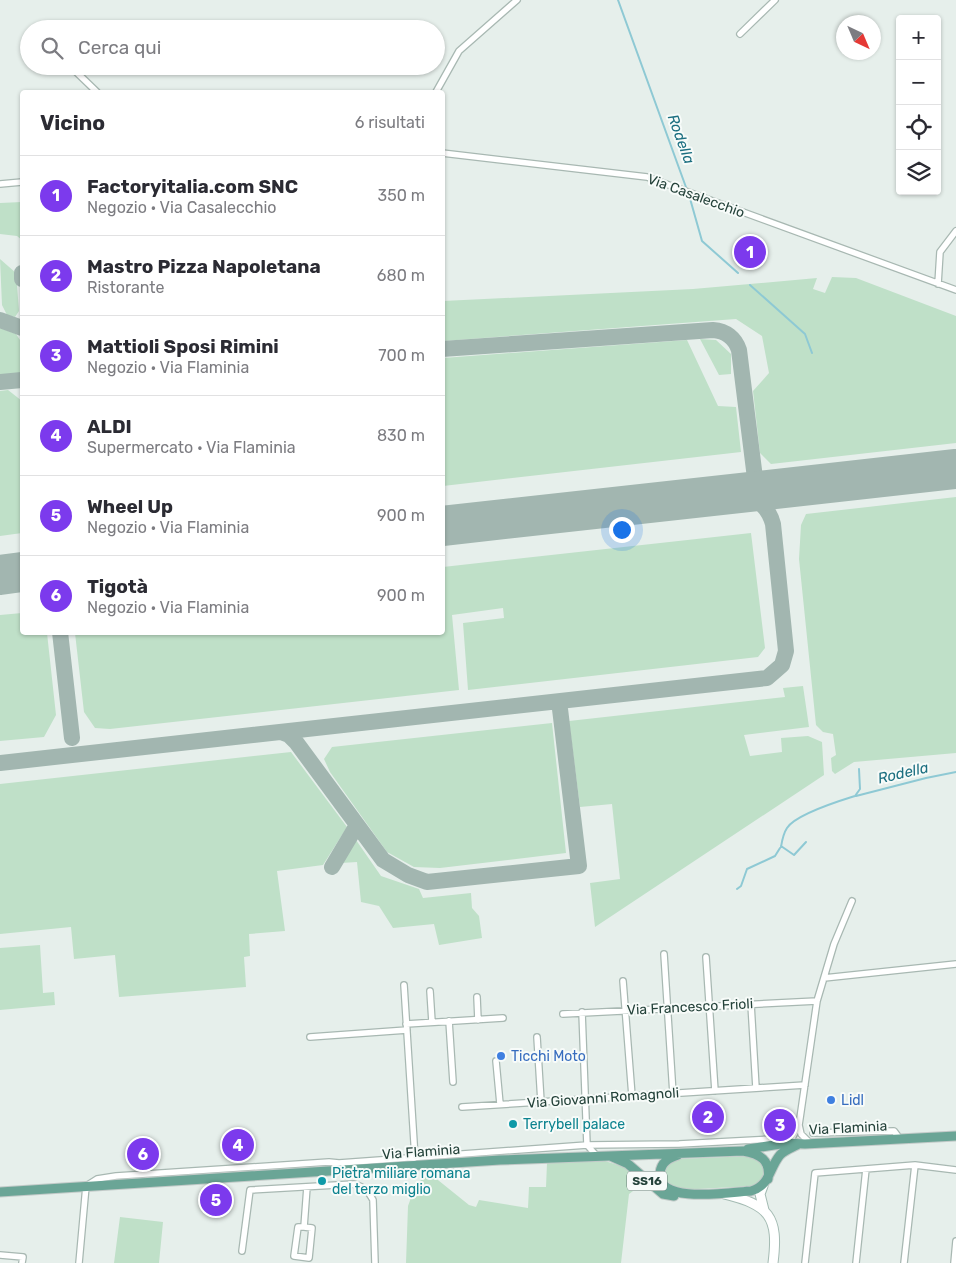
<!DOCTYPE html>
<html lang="it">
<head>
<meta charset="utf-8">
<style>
	body { margin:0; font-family:Rubik,sans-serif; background:#f2f2f3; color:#2b2b33 }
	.controls { position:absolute; right:15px; top:15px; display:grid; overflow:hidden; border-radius:5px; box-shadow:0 1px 4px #0004 }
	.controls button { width:45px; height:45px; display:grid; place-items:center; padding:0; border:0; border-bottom:1px solid #e1e1e2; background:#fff; color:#2b2b33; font:25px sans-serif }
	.compass { position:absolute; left:836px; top:15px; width:45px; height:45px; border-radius:50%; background:#fff; box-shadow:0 1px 4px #0004; rotate:136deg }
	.you { position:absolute; left:621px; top:529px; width:18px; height:18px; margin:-12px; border:4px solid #fff; border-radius:50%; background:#1a73e8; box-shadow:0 0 0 8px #1a73e833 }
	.badge { display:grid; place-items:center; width:32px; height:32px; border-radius:50%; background:#7c3aed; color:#fff; font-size:16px; font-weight:700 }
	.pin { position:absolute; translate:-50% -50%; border:2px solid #fff; box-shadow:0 1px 5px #0006 }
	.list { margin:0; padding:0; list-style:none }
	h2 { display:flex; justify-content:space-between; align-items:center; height:65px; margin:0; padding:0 20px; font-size:21px }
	h2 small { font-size:16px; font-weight:400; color:#7c7c81 }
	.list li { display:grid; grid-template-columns:32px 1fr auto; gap:15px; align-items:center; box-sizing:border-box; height:80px; padding:0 20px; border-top:1px solid #e1e1e2 }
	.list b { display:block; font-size:19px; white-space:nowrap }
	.list p { margin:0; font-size:16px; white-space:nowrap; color:#7c7c81 }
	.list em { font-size:16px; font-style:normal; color:#7c7c81 }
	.icon { flex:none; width:28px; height:28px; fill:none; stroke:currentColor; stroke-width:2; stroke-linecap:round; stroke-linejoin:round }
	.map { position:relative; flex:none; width:956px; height:1263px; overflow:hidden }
	.search { position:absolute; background:#fff; box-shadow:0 1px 4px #0004; left:20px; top:20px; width:425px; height:55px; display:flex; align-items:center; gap:12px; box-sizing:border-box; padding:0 18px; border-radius:28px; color:#7c7c81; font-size:19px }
	.panel { position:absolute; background:#fff; box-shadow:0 1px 4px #0004; left:20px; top:90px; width:425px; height:545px; border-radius:5px }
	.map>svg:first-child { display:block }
	.green { fill:#bfe0c8 }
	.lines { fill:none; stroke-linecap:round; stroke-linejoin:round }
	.stream { stroke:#8ec9d4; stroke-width:2 }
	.taxiway { stroke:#a2b6b0; stroke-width:16 }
	.runway { stroke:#a2b6b0; stroke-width:40 }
	.minor-casing { stroke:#a8b8b2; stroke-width:8 }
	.secondary-casing { stroke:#a4bbb3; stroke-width:11 }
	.primary-casing { stroke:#c2cac8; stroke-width:11 }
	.minor { stroke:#fff; stroke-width:5.5 }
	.secondary { stroke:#fff; stroke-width:9 }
	.primary { stroke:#6aa596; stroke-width:9 }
	.shop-dot { fill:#3f7fe0; stroke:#f7fbf9; stroke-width:2 }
	.culture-dot { fill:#0f9aa8; stroke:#f7fbf9; stroke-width:2 }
	.labels { text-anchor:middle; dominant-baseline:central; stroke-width:4; stroke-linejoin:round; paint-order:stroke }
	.shield { fill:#f7fbf9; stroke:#637a73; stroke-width:1 }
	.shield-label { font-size:12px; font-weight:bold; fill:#24423a }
	.street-label { font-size:14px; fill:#24423a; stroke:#f7fbf9 }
	.shop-label { font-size:14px; fill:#366cbe; stroke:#f7fbf9; text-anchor:start }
	.culture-label { font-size:14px; fill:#0d838f; stroke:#f7fbf9; text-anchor:start }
	.water-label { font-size:15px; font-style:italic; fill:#1c6f80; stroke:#f7fbf9 }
</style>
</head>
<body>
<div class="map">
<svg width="956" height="1263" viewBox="0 0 956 1263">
	<rect width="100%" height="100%" fill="#e6efeb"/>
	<path class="green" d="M22 202V240L17 236 0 234V203Z
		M0 259 16 273 19 311 15 317 7 315 2 305Z
		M832 277 856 278 956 316V443L771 464 760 453 753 391 769 373 762 336 736 319 443 341V301L693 289 817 278 813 289 825 293Z
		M0 328 16 334 22 343V373L0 375Z
		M700 339 716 340 731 354V374L719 375Z
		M687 340 718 406 736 407 741 452 443 486V358Z
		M8 390 22 401V533L0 536V391Z
		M956 497V753L854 762 835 774 832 771 831 758 836 755 833 734 823 732 816 725 799 559 801 525 806 514Z
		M751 533 765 648 758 657 468 690 463 623 504 618 503 608 452 615 459 690 110 729 95 728 84 712 75 633 442 632 443 567Z
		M22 613V632L47 633 56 715 44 737 0 741V615Z
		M803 686 809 727 744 735 750 756 782 752 781 738 808 736 822 742 824 775 595 927 590 883 620 879 612 804 580 807 569 721 785 697 783 688Z
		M552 723 566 853 440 868 414 867 387 852 330 772 324 759 332 747Z
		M291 752 347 827 323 865 277 871 285 931 249 934 250 956 244 957 246 987 119 997 115 955 74 959 71 927 0 934V784Z
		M356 840 381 876 419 889 423 898 471 893 472 908 479 916 482 938 439 945 434 924 393 928 379 906 361 902 357 862 341 863Z
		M40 945 43 993 54 992 55 1005 0 1010V948Z
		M752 1156 762 1160 766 1172 763 1180 753 1186 679 1190 666 1184 664 1169 677 1159Z
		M605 1161 627 1168 648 1187 637 1188 629 1194 621 1263H406L408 1206 415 1187 428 1172 469 1205 476 1207 479 1200 528 1208 529 1187H546L547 1163Z
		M120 1217 163 1222 159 1263H114Z"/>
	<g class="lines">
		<path class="stream" d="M618 0 687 190
			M689 195 702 241 738 273
			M750 285 805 334 812 353
			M856 796 926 778 956 772
			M781 846 794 855 806 842
			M781 847C782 841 783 834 787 828 796 814 839 801 855 796L860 789 859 769
			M737 889 741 886 747 869 775 856 780 848"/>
		<path class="taxiway" d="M22 273V279
			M0 320 22 328
			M442 349 713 330C726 331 735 338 739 350L755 478 750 488 737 494
			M0 382 22 380
			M60 632 72 738
			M281 732 289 735 296 742 383 860 408 875 427 882 579 866 560 709
			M0 763 767 678 782 665 786 651 773 524C767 502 752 496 732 494
			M332 867 357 825"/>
		<path class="runway" d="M442 526 956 469
			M0 575 22 572"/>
		<defs>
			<path id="minor" d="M740 34 775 0
				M70 66 97 92
				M436 92 459 51 517 0
				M442 153 647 177 956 290
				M0 184 22 182
				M938 284 940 252 956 231
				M664 954 673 1094
				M706 957 715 1091
				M824 978 956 964
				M623 981 632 1096
				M404 985 415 1158
				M430 991 432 1022
				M477 997 478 1020
				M751 1004 756 1088
				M582 1012 587 1145 596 1155
				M563 1014 817 1001
				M449 1021 453 1082
				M406 1024 503 1018
				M310 1037 407 1030
				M537 1037 541 1102
				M496 1061 500 1104
				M462 1107 805 1085
				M799 1125 801 1134 810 1143
				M813 1133 894 1131 900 1139
				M791 1140 799 1125 817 1001 834 944 852 901
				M304 1227H298L294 1256 309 1258 312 1228 304 1227 307 1187
				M242 1251 250 1190 354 1184C364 1187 368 1191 373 1200L375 1263
				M0 1255 23 1257 22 1263
				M79 1263 86 1186 97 1179 116 1176 329 1162 339 1163 587 1145 679 1144 792 1138
				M805 1263 815 1173 915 1165 956 1170
				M856 1263 866 1169
				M904 1263 915 1165
				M954 1263 956 1241"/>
			<path id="secondary" d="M763 1186 760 1194 764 1210
				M724 1194C769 1205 779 1216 773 1263"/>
			<path id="primary" d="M748 1149 787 1143 805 1144 956 1136
				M678 1155C669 1158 661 1162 660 1173 656 1205 732 1192 751 1191 770 1186 769 1168 780 1155 785 1150 791 1148 797 1145
				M610 1156 628 1164 663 1194 674 1196
				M0 1192 500 1160 743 1151C760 1154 771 1160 768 1179"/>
		</defs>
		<use href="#minor" class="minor-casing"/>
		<use href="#secondary" class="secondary-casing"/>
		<use href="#primary" class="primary-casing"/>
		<use href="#minor" class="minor"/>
		<use href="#secondary" class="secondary"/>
		<use href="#primary" class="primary"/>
	</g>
	<g class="shop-dot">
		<circle cx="501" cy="1056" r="5"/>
		<circle cx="831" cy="1100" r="5"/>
	</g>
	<g class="culture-dot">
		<circle cx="513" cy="1124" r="5"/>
		<circle cx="322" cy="1181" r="5"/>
	</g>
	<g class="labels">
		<rect class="shield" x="627" y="1171.5" width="40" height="19" rx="4"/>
		<g class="shield-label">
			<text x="647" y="1181">SS16</text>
		</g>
		<g class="street-label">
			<text transform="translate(696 196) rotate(20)">Via Casalecchio</text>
			<text transform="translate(690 1007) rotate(-3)">Via Francesco Frioli</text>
			<text transform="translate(603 1098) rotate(-4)">Via Giovanni Romagnoli</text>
			<text transform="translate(848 1128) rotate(-3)">Via Flaminia</text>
			<text transform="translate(421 1152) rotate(-4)">Via Flaminia</text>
		</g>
		<g class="shop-label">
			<text x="511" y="1056">Ticchi Moto</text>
			<text x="841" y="1100">Lidl</text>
		</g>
		<g class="culture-label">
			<text x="523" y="1124">Terrybell palace</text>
			<text x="332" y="1173">Pietra miliare romana<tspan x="332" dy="16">del terzo miglio</tspan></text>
		</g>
		<g class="water-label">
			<text transform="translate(681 139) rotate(70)">Rodella</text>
			<text transform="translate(903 773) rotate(-13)">Rodella</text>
		</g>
	</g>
</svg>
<div class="controls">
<button>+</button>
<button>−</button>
<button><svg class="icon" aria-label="locate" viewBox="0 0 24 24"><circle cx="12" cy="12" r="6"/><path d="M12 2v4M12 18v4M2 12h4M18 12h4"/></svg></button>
<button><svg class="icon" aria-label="layers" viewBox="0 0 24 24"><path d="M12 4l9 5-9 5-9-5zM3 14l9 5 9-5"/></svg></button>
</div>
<svg class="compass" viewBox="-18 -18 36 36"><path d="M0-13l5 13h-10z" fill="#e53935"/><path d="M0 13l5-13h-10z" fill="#7c7c81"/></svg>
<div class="you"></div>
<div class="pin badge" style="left:750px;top:252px">1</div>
<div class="pin badge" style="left:708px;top:1117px">2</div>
<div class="pin badge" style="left:780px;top:1125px">3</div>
<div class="pin badge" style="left:238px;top:1145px">4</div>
<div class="pin badge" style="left:216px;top:1200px">5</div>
<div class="pin badge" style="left:143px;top:1154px">6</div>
<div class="search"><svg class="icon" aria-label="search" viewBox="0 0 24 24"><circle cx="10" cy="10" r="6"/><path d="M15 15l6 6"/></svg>Cerca qui</div>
<section class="panel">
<h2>Vicino<small>6 risultati</small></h2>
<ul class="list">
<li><span class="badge">1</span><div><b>Factoryitalia.com SNC</b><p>Negozio · Via Casalecchio</p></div><em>350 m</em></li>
<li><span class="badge">2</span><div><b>Mastro Pizza Napoletana</b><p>Ristorante</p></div><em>680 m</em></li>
<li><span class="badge">3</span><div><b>Mattioli Sposi Rimini</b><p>Negozio · Via Flaminia</p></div><em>700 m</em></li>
<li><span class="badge">4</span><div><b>ALDI</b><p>Supermercato · Via Flaminia</p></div><em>830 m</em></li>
<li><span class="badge">5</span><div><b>Wheel Up</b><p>Negozio · Via Flaminia</p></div><em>900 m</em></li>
<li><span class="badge">6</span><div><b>Tigotà</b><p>Negozio · Via Flaminia</p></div><em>900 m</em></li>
</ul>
</section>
</div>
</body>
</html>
